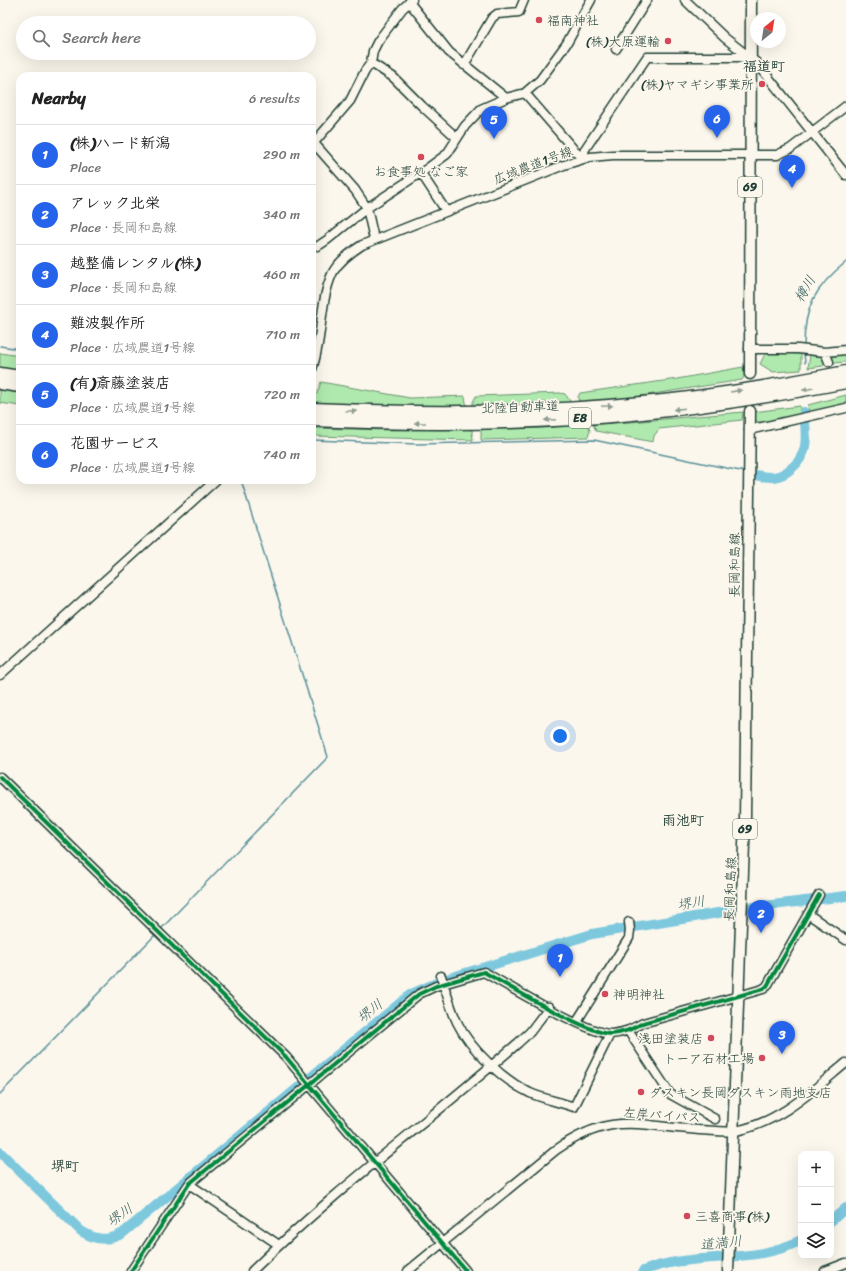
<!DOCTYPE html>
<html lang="en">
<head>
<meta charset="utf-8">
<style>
	body { margin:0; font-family:Sriracha,"Klee One",sans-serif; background:#f2f2f2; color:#222 }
	.controls { position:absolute; right:12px; bottom:12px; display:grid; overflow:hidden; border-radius:8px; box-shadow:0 4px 16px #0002 }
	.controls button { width:36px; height:36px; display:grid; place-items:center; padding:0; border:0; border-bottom:1px solid #e0e0e0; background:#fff; color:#222; font:20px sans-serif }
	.compass { position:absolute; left:750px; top:12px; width:36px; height:36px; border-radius:50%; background:#fff; box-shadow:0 4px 16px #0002; rotate:30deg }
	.you { position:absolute; left:560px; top:736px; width:14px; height:14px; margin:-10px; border:3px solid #fff; border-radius:50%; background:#1a73e8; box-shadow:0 0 0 6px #1a73e833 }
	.badge { display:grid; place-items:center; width:26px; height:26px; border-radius:50%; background:#2563eb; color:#fff; font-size:13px; font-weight:700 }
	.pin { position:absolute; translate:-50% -33px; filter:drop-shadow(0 1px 2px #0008) }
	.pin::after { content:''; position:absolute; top:21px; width:14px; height:12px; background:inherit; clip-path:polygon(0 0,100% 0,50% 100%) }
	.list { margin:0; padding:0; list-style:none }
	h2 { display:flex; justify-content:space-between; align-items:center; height:52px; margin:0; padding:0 16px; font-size:17px }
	h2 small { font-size:13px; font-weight:400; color:#767676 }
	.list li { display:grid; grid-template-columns:26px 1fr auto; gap:12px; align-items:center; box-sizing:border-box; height:60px; padding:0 16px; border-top:1px solid #e0e0e0 }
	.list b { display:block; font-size:15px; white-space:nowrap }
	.list p { margin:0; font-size:13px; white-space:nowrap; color:#767676 }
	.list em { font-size:13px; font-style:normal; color:#767676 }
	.icon { flex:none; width:22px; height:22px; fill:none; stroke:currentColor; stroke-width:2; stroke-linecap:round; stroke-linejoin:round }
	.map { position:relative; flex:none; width:846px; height:1271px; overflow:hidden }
	.search { position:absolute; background:#fff; box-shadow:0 4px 16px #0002; left:16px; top:16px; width:300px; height:44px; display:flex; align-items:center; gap:10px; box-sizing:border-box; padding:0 14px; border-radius:22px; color:#767676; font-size:15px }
	.panel { position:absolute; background:#fff; box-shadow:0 4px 16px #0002; left:16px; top:72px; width:300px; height:412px; border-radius:12px }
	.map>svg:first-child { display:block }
	.green { fill:#b0e9ae; stroke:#689371 }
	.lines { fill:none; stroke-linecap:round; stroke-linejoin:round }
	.stream { stroke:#58909a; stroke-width:1.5 }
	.river { stroke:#7ec8de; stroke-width:10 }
	.minor-casing { stroke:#1f3d34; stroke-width:11 }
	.major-casing { stroke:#1f3d34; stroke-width:13 }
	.highway-casing { stroke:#1f3d34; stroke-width:15 }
	.minor { stroke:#fbf7ec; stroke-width:8 }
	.major { stroke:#fbf7ec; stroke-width:10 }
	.highway { stroke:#fbf7ec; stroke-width:12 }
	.cycleway-casing { stroke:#fbf7ec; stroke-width:6 }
	.cycleway { stroke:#00873e; stroke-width:4 }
	.oneway { fill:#8d9a90 }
	.poi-dot { fill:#d1495b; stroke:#fbf7ec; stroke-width:1.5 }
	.labels { text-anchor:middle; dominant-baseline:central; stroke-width:3.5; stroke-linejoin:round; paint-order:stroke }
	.shield { fill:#fbf7ec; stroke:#61756b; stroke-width:1 }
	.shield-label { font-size:12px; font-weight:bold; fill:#1f3d34 }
	.poi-label { font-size:13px; fill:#1f3d34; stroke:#fbf7ec; text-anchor:start }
	.street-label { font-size:13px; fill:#1f3d34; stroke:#fbf7ec }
	.neighbourhood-label { font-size:14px; font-weight:bold; fill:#1f3d34; stroke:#fbf7ec }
	.water-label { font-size:14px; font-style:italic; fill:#37605e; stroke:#fbf7ec }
</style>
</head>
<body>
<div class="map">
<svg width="846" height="1271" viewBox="0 0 846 1271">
	<rect width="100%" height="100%" fill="#fbf7ec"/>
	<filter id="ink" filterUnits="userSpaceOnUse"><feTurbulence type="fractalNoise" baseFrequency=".025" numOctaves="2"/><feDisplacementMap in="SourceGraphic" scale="8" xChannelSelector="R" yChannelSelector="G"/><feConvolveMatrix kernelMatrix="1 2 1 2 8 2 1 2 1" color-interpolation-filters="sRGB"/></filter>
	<g filter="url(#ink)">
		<path class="green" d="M766 352 801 354V370L773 372 760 364Z
			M0 353 20 356V371L0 368Z
			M846 353V362L834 363 831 360 834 356Z
			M810 355 822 357 826 362 823 366 808 368Z
			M743 367 744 377 742 380 596 403H579L578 397 580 393 677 379Z
			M321 382 410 398 465 396 467 409 312 405V393L317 394Z
			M0 390 20 393V406L0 403Z
			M560 393 565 394 573 405 473 407V402L476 396Z
			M846 395V403L809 413 808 405Z
			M800 406V415L766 423 754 421 753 412Z
			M743 412 742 420 659 429 654 436 653 442 596 431 593 424 631 422Z
			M588 424 590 431 588 437 481 440V429Z
			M312 428 387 430 466 429 472 430 473 440 312 436Z"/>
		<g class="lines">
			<path class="stream" d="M0 346 20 349
				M804 347C804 307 815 287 846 262
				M804 353 805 363
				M312 440 417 444 594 440 745 472
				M161 929 328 757 241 480
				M0 1094 157 933"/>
			<path class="river" d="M755 475C774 479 783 478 797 463 801 458 804 453 805 446 807 435 805 423 804 412
				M0 1152 81 1231C95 1240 108 1242 123 1233L411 994 443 980 592 934 748 908 846 896
				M831 1221 846 1208
				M643 1271C693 1250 753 1266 801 1240"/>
			<defs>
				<path id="minor" d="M685 0 725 38 757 63 846 175
					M409 2 449 52 506 98
					M616 49 647 0
					M371 63 393 77 422 106 457 138
					M464 65 492 18 497 14 519 12 524 0
					M525 93 582 159 585 149 647 57H750
					M312 141 355 190 367 208 374 239
					M312 145 350 101 365 71 371 63 373 51 378 41 402 9 412 0
					M421 173 446 211
					M318 246 327 240 367 208 428 168 447 154 465 126 481 109 506 98 525 93 540 80 567 43 591 0
					M749 349H798L825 352 846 350
					M825 352 829 362
					M312 369C323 339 319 301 333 272 340 260 351 252 362 245L564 165 590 157 613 155H777L790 149 846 106
					M749 430 846 408
					M0 675 216 480
					M0 777 286 1057 466 1271
					M808 914 846 940
					M441 976C446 991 450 1007 457 1022 470 1049 503 1080 530 1093 544 1099 559 1102 574 1107L610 1034
					M577 1021 629 938 630 930 629 922
					M629 1032 670 1094 715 1119
					M189 1184 279 1245
					M131 1271 189 1184 419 994 436 986 484 972C506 985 589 1034 611 1034 624 1033 632 1029 643 1023L763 989 767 986 819 895
					M252 1271C336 1189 430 1120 518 1043L530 1032 549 1007
					M408 1271 556 1150C612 1111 637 1126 699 1130 710 1130 724 1133 735 1131 779 1123 813 1090 846 1063
					M825 1271 846 1263"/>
				<path id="major" d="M750 374 751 0
					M728 1271 745 818 750 411"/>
				<path id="highway" d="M0 374 20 377
					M0 383 20 386
					M312 409C422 414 533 414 642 403 711 397 779 385 846 372
					M312 420C422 425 533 425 642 413 711 406 778 395 846 382"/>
			</defs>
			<use href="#minor" class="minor-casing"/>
			<use href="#major" class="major-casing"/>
			<use href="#highway" class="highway-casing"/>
			<use href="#minor" class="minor"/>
			<use href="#major" class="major"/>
			<use href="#highway" class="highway"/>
			<defs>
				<path id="cycleway" d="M0 777 286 1057 466 1271
					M131 1271 189 1184 419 994 436 986 484 972C506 985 589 1034 611 1034 624 1033 632 1029 643 1023L763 989 767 986 819 895"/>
			</defs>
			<use href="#cycleway" class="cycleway-casing"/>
			<use href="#cycleway" class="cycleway"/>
		</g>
		<defs><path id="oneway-solid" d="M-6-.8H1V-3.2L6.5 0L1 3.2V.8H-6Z"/></defs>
		<g class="oneway">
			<use href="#oneway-solid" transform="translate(808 389) rotate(170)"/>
			<use href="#oneway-solid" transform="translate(736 391) rotate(-9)"/>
			<use href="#oneway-solid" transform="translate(607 406) rotate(-3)"/>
			<use href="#oneway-solid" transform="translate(679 409) rotate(173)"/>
			<use href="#oneway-solid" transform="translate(351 411) rotate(3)"/>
			<use href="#oneway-solid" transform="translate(550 420) rotate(177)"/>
			<use href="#oneway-solid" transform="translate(420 423) rotate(180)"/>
		</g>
	</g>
	<g class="poi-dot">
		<circle cx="539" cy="20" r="4"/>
		<circle cx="668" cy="41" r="4"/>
		<circle cx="762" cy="84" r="4"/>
		<circle cx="421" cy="157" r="4"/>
		<circle cx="605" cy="994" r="4"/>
		<circle cx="711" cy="1038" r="4"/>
		<circle cx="762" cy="1058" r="4"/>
		<circle cx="641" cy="1092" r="4"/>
		<circle cx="687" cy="1216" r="4"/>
	</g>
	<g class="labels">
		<g class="shield">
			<rect x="738" y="177" width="24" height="20" rx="3"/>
			<rect x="569" y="408" width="22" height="20" rx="3"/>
			<rect x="733" y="819" width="24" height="20" rx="3"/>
		</g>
		<g class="shield-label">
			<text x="750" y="187">69</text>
			<text x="580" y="418">E8</text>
			<text x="745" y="829">69</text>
		</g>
		<g class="poi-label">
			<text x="547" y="20">福南神社</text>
			<text x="660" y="41" text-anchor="end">(株)大原運輸</text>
			<text x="754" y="84" text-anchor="end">(株)ヤマギシ事業所</text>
			<text x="421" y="171" text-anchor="middle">お食事処 なご家</text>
			<text x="613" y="994">神明神社</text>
			<text x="703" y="1038" text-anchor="end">浅田塗装店</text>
			<text x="754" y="1058" text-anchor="end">トーア石材工場</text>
			<text x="649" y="1092">ダスキン長岡ダスキン雨地支店</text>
			<text x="695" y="1216">三喜商事(株)</text>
		</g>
		<g class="street-label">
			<text transform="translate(533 165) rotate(-21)">広域農道1号線</text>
			<text transform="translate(520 407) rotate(-2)">北陸自動車道</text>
			<text transform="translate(734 565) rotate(-90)">長岡和島線</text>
			<text transform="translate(730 889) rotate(-88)">長岡和島線</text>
			<text transform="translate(662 1115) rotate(4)">左岸バイパス</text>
		</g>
		<g class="neighbourhood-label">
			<text x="764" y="66">福道町</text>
			<text x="683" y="820">雨池町</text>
			<text x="65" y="1166">堺町</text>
		</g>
		<g class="water-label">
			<text transform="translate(805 289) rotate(-59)">樽川</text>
			<text transform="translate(691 903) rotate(-9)">堺川</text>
			<text transform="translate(370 1011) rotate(-38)">堺川</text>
			<text transform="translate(120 1215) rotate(-35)">堺川</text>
			<text transform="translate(721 1243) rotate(-6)">道満川</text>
		</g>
	</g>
</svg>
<div class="controls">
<button>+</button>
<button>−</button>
<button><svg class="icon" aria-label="layers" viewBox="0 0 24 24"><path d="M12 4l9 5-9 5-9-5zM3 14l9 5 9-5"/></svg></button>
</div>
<svg class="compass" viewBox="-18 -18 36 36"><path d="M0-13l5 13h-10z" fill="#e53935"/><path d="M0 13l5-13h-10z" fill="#767676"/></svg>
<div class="you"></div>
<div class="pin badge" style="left:560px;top:977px">1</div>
<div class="pin badge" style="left:761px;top:933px">2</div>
<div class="pin badge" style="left:782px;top:1054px">3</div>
<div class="pin badge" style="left:792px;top:188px">4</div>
<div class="pin badge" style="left:494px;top:139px">5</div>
<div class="pin badge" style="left:717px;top:138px">6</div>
<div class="search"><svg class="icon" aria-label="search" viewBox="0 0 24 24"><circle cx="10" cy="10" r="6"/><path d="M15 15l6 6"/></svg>Search here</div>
<section class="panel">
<h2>Nearby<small>6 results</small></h2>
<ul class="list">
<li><span class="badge">1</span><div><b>(株)ハード新潟</b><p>Place</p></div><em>290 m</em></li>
<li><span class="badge">2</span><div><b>アレック北栄</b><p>Place · 長岡和島線</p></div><em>340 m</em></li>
<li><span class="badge">3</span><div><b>越整備レンタル(株)</b><p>Place · 長岡和島線</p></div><em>460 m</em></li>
<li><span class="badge">4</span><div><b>難波製作所</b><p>Place · 広域農道1号線</p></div><em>710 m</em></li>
<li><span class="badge">5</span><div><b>(有)斎藤塗装店</b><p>Place · 広域農道1号線</p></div><em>720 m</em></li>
<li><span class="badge">6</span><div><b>花園サービス</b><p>Place · 広域農道1号線</p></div><em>740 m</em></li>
</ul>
</section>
</div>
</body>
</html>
